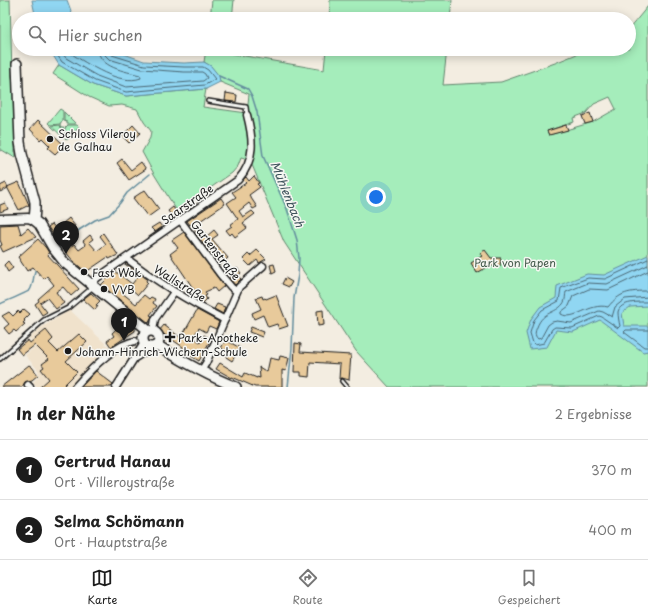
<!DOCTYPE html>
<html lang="de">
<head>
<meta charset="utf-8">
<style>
	body { margin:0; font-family:"Playpen Sans",sans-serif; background:#f6f6f6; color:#222 }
	.you { position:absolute; left:376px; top:197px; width:14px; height:14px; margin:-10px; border:3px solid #fff; border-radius:50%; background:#1a73e8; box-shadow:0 0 0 6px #1a73e833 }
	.badge { display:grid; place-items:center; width:26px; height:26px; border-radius:50%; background:#1c1c1c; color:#fff; font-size:13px; font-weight:700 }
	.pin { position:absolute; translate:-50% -33px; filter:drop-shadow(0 1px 2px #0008) }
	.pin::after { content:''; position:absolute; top:21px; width:14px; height:12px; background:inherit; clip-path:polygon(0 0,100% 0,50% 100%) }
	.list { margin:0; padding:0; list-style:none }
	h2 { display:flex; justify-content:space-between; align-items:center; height:52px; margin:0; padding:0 16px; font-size:17px }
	h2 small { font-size:13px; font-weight:400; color:#767676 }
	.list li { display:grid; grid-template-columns:26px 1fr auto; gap:12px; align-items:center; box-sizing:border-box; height:60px; padding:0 16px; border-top:1px solid #e0e0e0 }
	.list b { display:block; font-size:15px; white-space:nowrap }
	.list p { margin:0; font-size:13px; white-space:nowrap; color:#767676 }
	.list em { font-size:13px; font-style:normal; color:#767676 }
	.icon { flex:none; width:22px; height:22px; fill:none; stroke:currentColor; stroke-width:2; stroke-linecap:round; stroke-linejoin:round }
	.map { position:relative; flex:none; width:648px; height:387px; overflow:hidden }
	.search { position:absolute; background:#fff; box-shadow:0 2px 10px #0003; left:12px; right:12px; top:12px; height:44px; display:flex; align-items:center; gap:10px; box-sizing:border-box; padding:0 14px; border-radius:22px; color:#767676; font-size:15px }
	.sheet { height:172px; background:#fff }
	nav { display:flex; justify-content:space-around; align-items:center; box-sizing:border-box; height:56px; border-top:1px solid #e0e0e0; background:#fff; font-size:11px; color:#767676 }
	nav a { display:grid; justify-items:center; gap:2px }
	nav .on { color:#1c1c1c }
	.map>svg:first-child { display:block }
	.built { fill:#f0e2cc }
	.green { fill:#a5edbb; stroke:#60846c; fill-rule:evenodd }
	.water { fill:#90d6f2; stroke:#628c9c }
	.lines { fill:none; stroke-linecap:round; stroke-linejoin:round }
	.shore { stroke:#4a6672; stroke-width:1 }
	.stream { stroke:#628c9c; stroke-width:1.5 }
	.building { fill:#e8ca9b; stroke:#1c1c1c }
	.service-casing { stroke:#1c1c1c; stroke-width:6 }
	.minor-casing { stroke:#1c1c1c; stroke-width:9 }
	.tertiary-casing { stroke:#1c1c1c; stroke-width:11 }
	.secondary-casing { stroke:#1c1c1c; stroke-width:12 }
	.service { stroke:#f6f6f2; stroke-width:3 }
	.minor { stroke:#f6f6f2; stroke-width:6 }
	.tertiary { stroke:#f6f6f2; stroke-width:8 }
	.secondary { stroke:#f6f6f2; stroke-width:9 }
	.poi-dot { fill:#1c1c1c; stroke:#f6f6f2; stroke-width:1.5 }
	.labels { text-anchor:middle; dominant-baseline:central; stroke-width:3; stroke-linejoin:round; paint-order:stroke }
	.poi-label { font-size:11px; fill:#1c1c1c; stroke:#f6f6f2; text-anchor:start }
	.street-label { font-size:11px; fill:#1c1c1c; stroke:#f6f6f2 }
	.park-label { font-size:11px; fill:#455b4c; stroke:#f6f6f2 }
	.water-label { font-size:12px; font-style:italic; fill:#3f545c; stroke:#f6f6f2 }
</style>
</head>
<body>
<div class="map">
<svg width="648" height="387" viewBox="0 0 648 387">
	<rect width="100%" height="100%" fill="#f3ede1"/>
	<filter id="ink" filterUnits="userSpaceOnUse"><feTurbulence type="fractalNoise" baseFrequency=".025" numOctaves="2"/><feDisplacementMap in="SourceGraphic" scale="8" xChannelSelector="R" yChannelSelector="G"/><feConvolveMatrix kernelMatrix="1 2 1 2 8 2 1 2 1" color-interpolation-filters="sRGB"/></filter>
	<g filter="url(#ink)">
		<path class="built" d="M70 310 109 347 72 387H37L33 382 39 376 38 370 25 355 36 346 29 338 39 329Z"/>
		<path class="green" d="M0 0H10L12 76 15 95V158L2 150 0 151Z
			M212 0H234L232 19H210Z
			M330 0H452L450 19H329Z
			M648 6V387H389L356 351 284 242 250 160 241 158 238 166 232 173 177 211 154 174 142 152 150 138 151 131 144 122 137 109 122 105 109 106 89 97 53 74 59 65 93 85 126 96 206 89 203 107 247 113 249 94 220 82C218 73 212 67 204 62L206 49H228V53L324 70 326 49H447L443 85 501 82 555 63 589 49H629V29ZM610 97 616 109 593 122 549 135 547 131 574 122 573 118 586 113 594 104Z
			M60 109 63 111V121L61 122 60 124 50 125 48 123Z
			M64 112 76 124H67V122L64 121Z
			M60 125 61 128H64V138L51 126Z
			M68 125H77L79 127 67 140 65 138V128Z"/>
		<path class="water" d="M32 0H67L74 19H36Z
			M49 49H110L144 61 184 63 204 62 211 66 219 76 220 82 206 89 126 96 93 85 59 65Z
			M648 255V306L630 307 622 313 624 326H648V351L643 352 600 320 573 332 556 330 547 347 530 349 526 333 531 319 540 307 556 298 557 286 587 274 604 275Z"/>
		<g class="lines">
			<path class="shore" d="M53 49 62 62 95 81 126 92 205 85 215 79 208 70 203 67H184L144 65 112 55 110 53 109 49
				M59 49 66 58 97 76 126 87 203 81 207 78 205 74 202 72H184L142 69 109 59 105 55 104 49
				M67 49 70 53C88 64 120 86 141 78L140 75C125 71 99 68 98 49
				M648 259 605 279 588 278 561 288 559 301 542 310 534 320 530 333 533 343 535 345 544 343 552 329 555 327 572 328 599 316 602 317 618 328 620 326C619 322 618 316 618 312 620 301 640 302 648 302
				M648 265 607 284 588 283 566 292C565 295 566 300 563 304 555 314 543 311 537 327 535 332 534 335 538 339L541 338 548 325 552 322 557 321 571 323 599 311 603 312 612 317 615 307 625 299 648 297
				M648 271 608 290 589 289 573 296 569 306 561 312V314C574 322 589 302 608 307 620 292 629 291 648 291
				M648 330H626L624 332 644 347H648"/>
			<path class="stream" d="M219 76 248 89 252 96 257 112 263 156 287 209 297 240 299 258 298 275 294 298 292 348 288 387
				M60 247 79 230 95 220 109 215 120 203 127 193 150 174
				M0 304C6 301 27 293 30 290 34 284 33 275 36 268"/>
		</g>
		<path class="building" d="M226 93 237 95 236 102 225 101Z
			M590 113 593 122 585 124 582 116Z
			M38 120 64 145 55 154 48 148 50 146 42 138 40 140 30 129Z
			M133 125 140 133 129 143 122 136Z
			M566 125 568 130 549 135 547 131Z
			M122 159 131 170 141 162 146 169 129 180 117 163Z
			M254 176 259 183 257 184 260 187 249 195 257 207 253 209 249 203 239 211 243 217 252 211 255 214 243 223 247 228 235 237 232 233 230 235 226 230 232 226 230 225 238 219 227 203 236 197 232 192 246 183 243 180 246 177 249 181Z
			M19 182 29 205 19 210 7 187Z
			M6 183 8 188 0 192V186Z
			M145 190 159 209 148 217 133 198Z
			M221 198 225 204 200 221 201 223 198 225 207 236 214 230 218 235 212 239 228 258 219 265 195 232 196 231 191 224 190 225 187 221Z
			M5 203 8 209 0 212V205Z
			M173 207 179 216 174 219 168 211Z
			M69 218 75 226 57 241 48 227 52 224 56 229Z
			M159 223 162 227 155 232 151 228Z
			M18 224 21 234 28 228 36 237 3 252 0 246 2 245 0 240V225Z
			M184 232 224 286 217 292 214 288 205 292 207 295 205 296 207 299 203 303 197 299 199 297 170 254 178 248 172 240Z
			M103 233 118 255 109 259 108 257 86 272 74 262 65 251 74 244 79 250 86 245 83 241 90 235 93 239 89 242 97 251 106 244 100 236Z
			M38 239 46 248 49 253 47 254 79 289 71 296 63 287 56 292 64 303 56 309 47 298 40 303 47 312 42 315 35 304 39 301 38 299 54 285 47 276 44 279 33 267 27 271 18 257Z
			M257 250 266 259 259 263 257 260 250 266 243 259 248 254 250 256Z
			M485 250 491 258H501L500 266H489L477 273 471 263 482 256 480 253Z
			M8 261 13 268 8 272 4 265Z
			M126 263 147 279 146 281 148 283 138 295 127 285 121 292 136 304 144 295 149 299 151 297 155 299 153 303 157 306 150 315 152 316 149 323 101 285 115 271 132 284 139 275 125 264Z
			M274 264 276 271 272 273 270 265Z
			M237 268 241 273 238 276 241 279 235 285 229 278 232 276 230 274Z
			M285 278 292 282 289 287 282 284Z
			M91 293 100 301 96 305 98 306 95 310 83 299Z
			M276 295 288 326 279 329 277 324 268 327 263 315 254 319 252 313 261 309 256 298 262 296 263 299 265 298 266 299Z
			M217 304 225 307 223 314 214 309Z
			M24 309 30 314 24 320 25 321 23 323 25 324 16 332 14 330 9 334 4 328 9 324 2 316 9 312 13 316 18 311 20 313Z
			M197 310 219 322 216 329 209 326 206 332 199 328 193 337 200 342 204 335 211 339 199 361 182 350 183 347 159 331 164 325 181 338Z
			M323 310 324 325 318 326 317 311Z
			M126 320 135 328V331L111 347 107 341 114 336 112 333Z
			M251 327 264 332 262 337 249 332Z
			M46 330 53 339 49 343 58 352 79 334 87 342 66 361 77 372 64 385 66 387H40L49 379 41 369 44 367 42 364 49 359 35 345 22 355 17 349 28 340 30 343Z
			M226 340 240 348 232 361 226 357 229 352 221 348Z
			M295 343 301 344 300 352 351 355 349 380 342 378 339 379 340 364 310 362 309 377 301 376V372H294Z
			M280 356 289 358 286 371 282 370V387H255L232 377V378L216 369 220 363 243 377 245 373 257 378V377L260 378 259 367 267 372 270 358 279 360Z
			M29 365 32 367 38 375 32 380 25 382 22 387H1Z
			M96 371 113 384 111 387H81Z"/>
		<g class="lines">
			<defs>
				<path id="service" d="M208 101 246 107 247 115
					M0 359 44 320 68 308 93 287
					M342 381 347 387"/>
				<path id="minor" d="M180 220 220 274 231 287 236 291
					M126 258C157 282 190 302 225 320
					M91 285 97 278 238 180C256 160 253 138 247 115
					M153 331 155 319 174 292
					M135 358 143 353 149 347
					M201 371 206 363 239 287 263 266
					M28 385 30 387
					M75 387C89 371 113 345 135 341
					M116 387 144 343"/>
				<path id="tertiary" d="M0 219 28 218 34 220"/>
				<path id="secondary" d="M17 64 20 142 22 154 35 202V209L34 220 39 224 53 248 65 263 149 331
					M143 339a8 8 0 1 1 16 0a8 8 0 1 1-16 0Z
					M157 345C182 361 208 376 236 387"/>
			</defs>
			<use href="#service" class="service-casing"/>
			<use href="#minor" class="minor-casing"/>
			<use href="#tertiary" class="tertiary-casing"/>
			<use href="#secondary" class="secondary-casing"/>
			<use href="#service" class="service"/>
			<use href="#minor" class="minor"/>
			<use href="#tertiary" class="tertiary"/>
			<use href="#secondary" class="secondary"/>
		</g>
	</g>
	<g class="poi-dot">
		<circle cx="50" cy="139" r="4"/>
		<circle cx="84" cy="272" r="4"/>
		<circle cx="104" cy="289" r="4"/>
		<path d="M168 331h4v4h4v4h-4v4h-4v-4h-4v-4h4z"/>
		<circle cx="68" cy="351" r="4"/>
	</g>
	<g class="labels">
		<g class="poi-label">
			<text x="58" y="133">Schloss Vileroy<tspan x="58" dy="13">de Galhau</tspan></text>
			<text x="92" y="272">Fast Wok</text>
			<text x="112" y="289">VVB</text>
			<text x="178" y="337">Park-Apotheke</text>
			<text x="76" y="351">Johann-Hinrich-Wichern-Schule</text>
		</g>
		<g class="street-label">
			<text transform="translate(187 204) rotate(-35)">Saarstraße</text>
			<text transform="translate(216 250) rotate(52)">Gartenstraße</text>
			<text transform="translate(180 283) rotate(32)">Wallstraße</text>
		</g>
		<g class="park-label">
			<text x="515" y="262">Park von Papen</text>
		</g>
		<g class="water-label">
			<text transform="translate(288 194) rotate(68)">Mühlenbach</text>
		</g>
	</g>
</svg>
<div class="you"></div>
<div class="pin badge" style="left:124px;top:341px">1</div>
<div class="pin badge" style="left:66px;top:254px">2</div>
<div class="search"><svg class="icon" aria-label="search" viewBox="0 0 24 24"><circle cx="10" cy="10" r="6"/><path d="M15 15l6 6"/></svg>Hier suchen</div>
</div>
<section class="sheet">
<h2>In der Nähe<small>2 Ergebnisse</small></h2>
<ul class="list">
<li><span class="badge">1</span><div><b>Gertrud Hanau</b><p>Ort · Villeroystraße</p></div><em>370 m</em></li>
<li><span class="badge">2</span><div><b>Selma Schömann</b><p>Ort · Hauptstraße</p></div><em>400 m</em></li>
</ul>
</section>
<nav>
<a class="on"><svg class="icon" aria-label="map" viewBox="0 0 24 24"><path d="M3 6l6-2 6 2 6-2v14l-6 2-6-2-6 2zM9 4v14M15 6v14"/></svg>Karte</a>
<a><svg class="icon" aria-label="directions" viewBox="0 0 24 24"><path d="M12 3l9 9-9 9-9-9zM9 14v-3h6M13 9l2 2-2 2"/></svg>Route</a>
<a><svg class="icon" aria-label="saved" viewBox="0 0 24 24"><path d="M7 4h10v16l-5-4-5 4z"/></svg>Gespeichert</a>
</nav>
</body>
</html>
